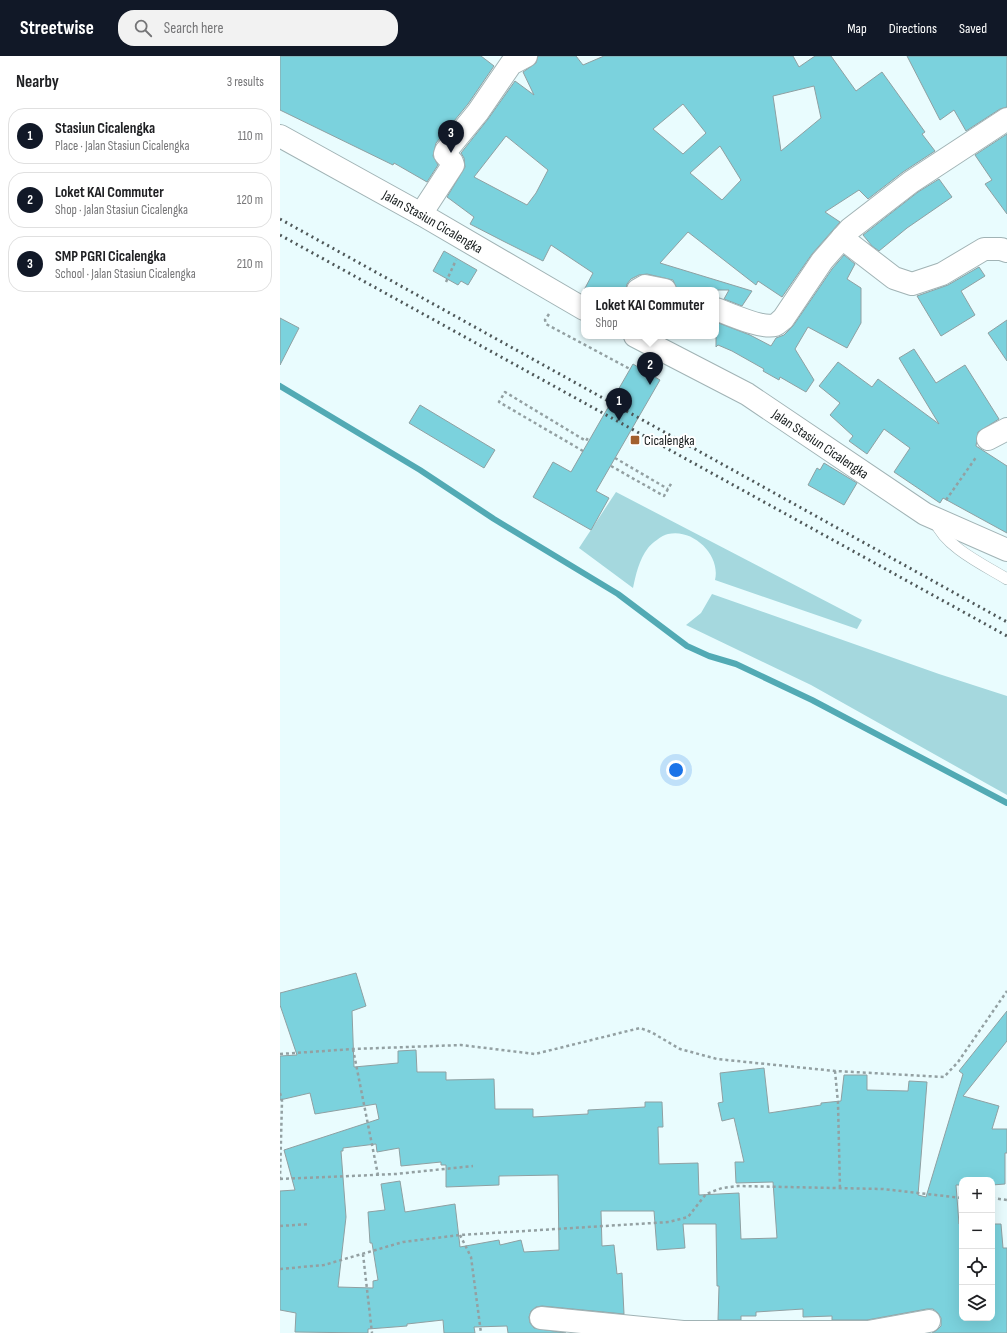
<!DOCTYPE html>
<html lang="en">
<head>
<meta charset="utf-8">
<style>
	body { margin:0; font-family:"Sofia Sans Condensed",sans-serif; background:#f2f2f2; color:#202124 }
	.controls { position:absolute; right:12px; bottom:12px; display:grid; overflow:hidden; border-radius:8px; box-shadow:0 4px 16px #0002 }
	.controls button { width:36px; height:36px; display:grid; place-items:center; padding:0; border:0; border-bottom:1px solid #e0e0e0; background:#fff; color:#202124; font:20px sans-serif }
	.you { position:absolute; left:396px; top:714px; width:14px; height:14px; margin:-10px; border:3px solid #fff; border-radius:50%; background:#1a73e8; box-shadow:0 0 0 6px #1a73e833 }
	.badge { display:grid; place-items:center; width:26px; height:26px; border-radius:50%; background:#111827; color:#fff; font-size:13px; font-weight:700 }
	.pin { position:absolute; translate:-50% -33px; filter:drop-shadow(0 1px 2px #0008) }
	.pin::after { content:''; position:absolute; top:21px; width:14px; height:12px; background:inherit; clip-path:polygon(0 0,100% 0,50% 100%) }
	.popup { position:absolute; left:301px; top:231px; width:138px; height:52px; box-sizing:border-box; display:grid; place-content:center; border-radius:8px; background:#fff; filter:drop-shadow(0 1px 3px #0005); font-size:13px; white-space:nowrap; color:#757577 }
	.popup b { font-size:15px; color:#202124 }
	.popup::after { content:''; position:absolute; left:50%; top:100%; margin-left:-8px; border:8px solid transparent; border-top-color:#fff }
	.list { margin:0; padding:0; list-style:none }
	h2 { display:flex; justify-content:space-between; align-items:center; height:52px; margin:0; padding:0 16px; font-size:17px }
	h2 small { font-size:13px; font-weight:400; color:#757577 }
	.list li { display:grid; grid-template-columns:26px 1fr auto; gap:12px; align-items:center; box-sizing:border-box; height:56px; margin:0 8px 8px; padding:0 8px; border:1px solid #e0e0e0; border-radius:16px }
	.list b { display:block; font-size:15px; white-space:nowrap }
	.list p { margin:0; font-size:13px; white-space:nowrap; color:#757577 }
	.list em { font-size:13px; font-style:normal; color:#757577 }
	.icon { flex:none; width:22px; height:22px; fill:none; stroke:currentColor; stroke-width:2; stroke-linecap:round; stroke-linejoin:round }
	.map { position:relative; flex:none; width:727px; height:1277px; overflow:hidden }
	header { display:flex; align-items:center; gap:24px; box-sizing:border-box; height:56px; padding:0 20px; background:#111827; color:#fff }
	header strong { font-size:19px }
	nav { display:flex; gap:22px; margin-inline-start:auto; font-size:14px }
	.search { width:280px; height:36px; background:#f2f2f2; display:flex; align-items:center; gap:10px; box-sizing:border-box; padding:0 14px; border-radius:16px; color:#757577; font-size:15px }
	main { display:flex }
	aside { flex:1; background:#fff }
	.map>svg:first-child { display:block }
	.green { fill:#a5d8de }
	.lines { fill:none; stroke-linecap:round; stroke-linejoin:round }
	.stream { stroke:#52aab4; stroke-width:6 }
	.building { fill:#7bd2dd; stroke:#8fa0a2; fill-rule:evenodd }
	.service-casing { stroke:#a1b3b5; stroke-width:12 }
	.minor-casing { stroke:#a1b3b5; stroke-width:24 }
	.path { stroke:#93a0a2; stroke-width:2.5; stroke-dasharray:3 3; stroke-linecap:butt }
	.service { stroke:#fff; stroke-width:11 }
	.minor { stroke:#fff; stroke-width:22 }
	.rail { stroke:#4f5859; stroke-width:3; stroke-dasharray:2 4; stroke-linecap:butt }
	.poi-dot { fill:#a2602e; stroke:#fff; stroke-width:1.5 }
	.labels { text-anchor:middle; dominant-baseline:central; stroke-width:4; stroke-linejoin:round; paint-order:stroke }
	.street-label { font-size:14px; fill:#141a1b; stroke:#fff }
	.poi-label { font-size:14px; fill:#141a1b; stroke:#fff; text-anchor:start }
</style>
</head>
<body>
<header>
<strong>Streetwise</strong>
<div class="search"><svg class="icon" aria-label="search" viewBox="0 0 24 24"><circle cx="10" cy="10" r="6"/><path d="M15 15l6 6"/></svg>Search here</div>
<nav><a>Map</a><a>Directions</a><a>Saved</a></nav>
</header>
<main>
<aside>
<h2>Nearby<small>3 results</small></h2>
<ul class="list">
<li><span class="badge">1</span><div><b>Stasiun Cicalengka</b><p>Place · Jalan Stasiun Cicalengka</p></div><em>110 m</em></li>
<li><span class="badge">2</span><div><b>Loket KAI Commuter</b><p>Shop · Jalan Stasiun Cicalengka</p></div><em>120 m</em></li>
<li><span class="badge">3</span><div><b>SMP PGRI Cicalengka</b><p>School · Jalan Stasiun Cicalengka</p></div><em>210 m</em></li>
</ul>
</aside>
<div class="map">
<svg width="727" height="1277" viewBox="0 0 727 1277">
	<rect width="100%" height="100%" fill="#e9fcfe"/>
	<path class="green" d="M336 436 582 564 577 573 435 524C441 499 413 472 388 478 382 479 371 488 368 492 359 504 356 518 353 532L299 492Z
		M432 538 659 618 727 640V739L531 629 406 569 421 557Z"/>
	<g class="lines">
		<path class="stream" d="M0 330 140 414 214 463 338 538 407 590 429 600 456 608 532 644 727 747"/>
	</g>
	<path class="building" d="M0 0H201L214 10 188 48 156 87 153 100 158 109 147 126 114 107 113 109 0 54Z
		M258 0H296L303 9 324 0H513L519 11 535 0H551L576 35 602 16 645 76 642 78 655 95 623 116 588 143 579 134 545 156 560 166 532 198 502 241 478 225 476 229 408 176 380 207 472 235 462 250 444 243 449 234H397L393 224 367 218 359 219 351 223 347 228 346 234H304L313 217 271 189 263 205 223 185 190 168 194 161 167 141 185 111 184 102 181 97 208 63 235 25 254 39 243 16 256 7ZM534 30 541 62 501 95 493 40ZM403 48 426 77 403 98 373 73ZM226 80 268 114 256 137 247 149 194 121ZM440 90 461 124 442 144 410 117Z
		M627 0H727V51L720 53 686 75 674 54 660 64Z
		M727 78V158L705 128 712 124 695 99Z
		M659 123 672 141 627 172 599 195 592 190 583 179 638 136Z
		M164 195 197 214 188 229 181 225 178 229 153 215Z
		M564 199 575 208 567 223 581 232V267L567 292 528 271 515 293 534 324 526 336 500 321 499 324 483 315 484 313 452 295 438 289 436 291V266L470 279 491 290 496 282 504 279 513 270 552 213Z
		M699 211 705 220 681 235 695 259 661 280 637 240 668 229Z
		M0 262 19 272 0 309Z
		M727 264V305L708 277Z
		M634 293 656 327 685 309 719 363 698 376 696 390 727 410V477L663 442 660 447 614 416 630 392 604 373 587 398 569 385 573 380 550 359 560 347 539 330 558 306 592 331 598 323 659 368 619 302Z
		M353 308 380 324 316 435 329 442 311 474 253 441 273 406 291 416Z
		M140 349 215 394 204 412 129 367Z
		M544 407 577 427 564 449 528 429 537 412 540 414Z
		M76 917 86 950 72 955 74 1011 118 1007V995L136 994 137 1016H166V1024L214 1023 215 1053H253V1061L308 1058V1054L365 1051V1046H382L383 1071H378L379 1108 418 1107 419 1139 459 1137 461 1183 497 1182 493 1126 456 1127 455 1106H464L454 1062 442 1065 438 1047 443 1046 440 1017 484 1012 489 1057 541 1049V1047L561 1045 564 1019H587V1034L628 1035 629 1025 647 1026 638 1139 646 1141 683 1018 679 1015 727 955V985L683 1040 719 1050 712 1073H727V1097H725V1128L712 1129V1124H682V1129H676L679 1168H682V1262H712V1168H721L723 1192H727V1277H652L657 1274 661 1270V1262L658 1257 653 1253H647L587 1264H552V1260L523 1261V1253L476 1256V1260H461V1264H438L439 1230H437L436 1168H403L405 1192 377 1194 374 1155H321L322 1190 334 1189 337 1218 342 1217 344 1258 262 1250 256 1251 251 1255 249 1261 250 1267 254 1272 286 1277H228L227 1270 194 1271 195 1277H164L163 1264 127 1268V1270L88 1273V1277L15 1276 16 1257 0 1254V1135L15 1134 4 1094 99 1063 96 1048 35 1058 30 1037 0 1044V1000L17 999 0 949V937ZM96 1088 97 1096 119 1092 121 1110 161 1106V1109H166V1131L219 1129V1120L278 1119 279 1194 244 1196 241 1184 220 1189 219 1184 180 1191 175 1148 125 1156 120 1125 101 1128 105 1154 88 1156 90 1187H92L98 1224 93 1225V1232L58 1231 66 1161 61 1095H63V1092Z"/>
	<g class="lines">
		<defs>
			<path id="service" d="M655 465C665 491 704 509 727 523"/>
			<g id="minor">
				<path id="s1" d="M0 80 141 158 304 253"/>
				<path d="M141 158 173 109 172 106 165 98 166 95 198 56 231 8 246 0"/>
				<path d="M562 182 614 222 632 228 662 218 704 193H721L727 195"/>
				<path d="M358 234 365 230 385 234"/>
				<path d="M436 253C449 258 482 273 495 269 498 268 500 265 503 263L542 205 570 173 631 126 727 63"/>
				<path id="s2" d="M355 280 467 338 645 458 727 494"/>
				<path d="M708 383 727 373"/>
				<path d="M261 1262 403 1276H588L649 1265"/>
			</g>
		</defs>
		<use href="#service" class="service-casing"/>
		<use href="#minor" class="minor-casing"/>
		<path class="path" d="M166 226 176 204
			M269 258 265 264 266 268 350 313
			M303 395 219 346 225 336 306 385 309 380
			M335 402 388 433
			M331 410 384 440 392 426
			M666 444 697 400
			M73 993 98 1119
			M0 998 73 993 181 989 255 998 360 972 371 976 400 993 437 1003 555 1015 664 1021 678 1006 727 935
			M555 1015 558 1047 560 1133
			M0 1037 2 1045 0 1123
			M0 1123 116 1118 193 1110
			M712 1142 727 1144
			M0 1170 30 1168
			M180 1179 191 1201 201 1277
			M83 1198 92 1277
			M0 1213 44 1209 123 1186 180 1179 389 1166 408 1161 426 1138 442 1132 458 1130 603 1133 682 1142"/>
		<use href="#service" class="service"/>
		<use href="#minor" class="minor"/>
		<path class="rail" d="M0 163 727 566
			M0 179 727 580"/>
	</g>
	<rect class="poi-dot" x="350" y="379" width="10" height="10" rx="2"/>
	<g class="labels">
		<g class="street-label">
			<text stroke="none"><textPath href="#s1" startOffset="175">Jalan Stasiun Cicalengka</textPath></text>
			<text stroke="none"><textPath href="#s2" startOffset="215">Jalan Stasiun Cicalengka</textPath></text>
		</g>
		<g class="poi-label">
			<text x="364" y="384">Cicalengka</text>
		</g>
	</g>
</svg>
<div class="controls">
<button>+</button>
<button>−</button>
<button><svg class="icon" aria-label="locate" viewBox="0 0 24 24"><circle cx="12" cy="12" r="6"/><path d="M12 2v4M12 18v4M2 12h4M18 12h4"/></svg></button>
<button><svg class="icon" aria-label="layers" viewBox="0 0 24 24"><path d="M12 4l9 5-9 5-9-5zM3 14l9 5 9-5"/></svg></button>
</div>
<div class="you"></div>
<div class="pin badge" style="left:339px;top:365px">1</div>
<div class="pin badge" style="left:370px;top:329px">2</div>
<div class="popup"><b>Loket KAI Commuter</b>Shop</div>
<div class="pin badge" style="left:171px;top:97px">3</div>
</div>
</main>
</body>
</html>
